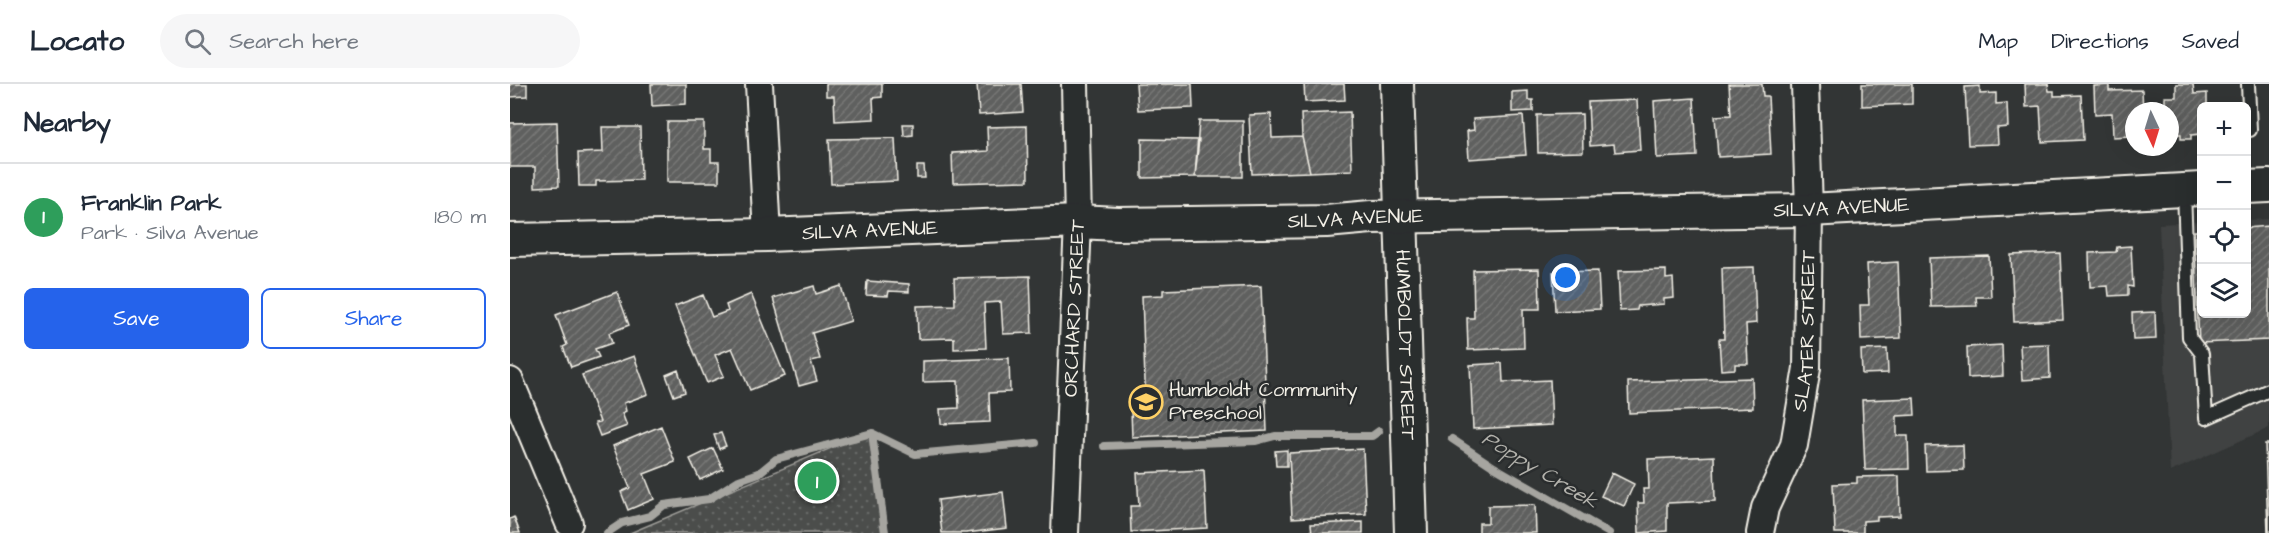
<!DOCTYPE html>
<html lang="en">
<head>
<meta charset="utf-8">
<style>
	body { margin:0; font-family:"Architects Daughter",sans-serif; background:#f6f6f7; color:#1f2937 }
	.controls { position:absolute; right:18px; top:18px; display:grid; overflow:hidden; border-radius:9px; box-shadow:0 6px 24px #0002 }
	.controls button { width:54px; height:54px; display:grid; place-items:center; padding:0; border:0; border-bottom:2px solid #e0e1e3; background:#fff; color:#1f2937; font:30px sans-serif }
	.compass { position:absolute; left:1615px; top:18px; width:54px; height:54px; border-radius:50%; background:#fff; box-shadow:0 6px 24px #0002; rotate:176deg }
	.you { position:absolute; left:1056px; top:194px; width:21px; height:21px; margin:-15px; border:4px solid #fff; border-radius:50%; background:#1a73e8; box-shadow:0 0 0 9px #1a73e833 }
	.badge { display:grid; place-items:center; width:39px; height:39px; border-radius:50%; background:#2563eb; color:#fff; font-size:20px; font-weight:700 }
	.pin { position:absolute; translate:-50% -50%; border:3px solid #fff; box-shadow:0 2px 6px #0006 }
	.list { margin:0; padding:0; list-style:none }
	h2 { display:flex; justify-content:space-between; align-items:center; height:78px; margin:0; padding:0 24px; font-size:26px }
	h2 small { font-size:20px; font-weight:400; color:#747a83 }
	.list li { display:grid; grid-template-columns:39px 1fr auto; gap:18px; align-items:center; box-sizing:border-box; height:108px; padding:0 24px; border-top:2px solid #e0e1e3 }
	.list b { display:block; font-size:22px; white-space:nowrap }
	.list p { margin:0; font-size:20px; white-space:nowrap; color:#747a83 }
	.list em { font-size:20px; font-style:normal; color:#747a83 }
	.actions { display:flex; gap:12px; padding:18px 24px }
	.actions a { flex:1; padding:14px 0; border:2px solid #2563eb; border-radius:9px; text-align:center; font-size:21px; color:#2563eb }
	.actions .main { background:#2563eb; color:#fff }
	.icon { flex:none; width:33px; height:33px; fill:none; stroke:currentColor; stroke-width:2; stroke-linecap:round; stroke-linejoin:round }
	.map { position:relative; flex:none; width:1759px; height:449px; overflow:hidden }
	header { display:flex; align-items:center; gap:36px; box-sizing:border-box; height:84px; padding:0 30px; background:#fff; border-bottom:2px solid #e0e1e3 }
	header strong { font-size:28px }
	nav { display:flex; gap:33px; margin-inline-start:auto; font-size:21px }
	.search { width:420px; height:54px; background:#f6f6f7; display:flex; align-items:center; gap:15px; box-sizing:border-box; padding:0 21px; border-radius:33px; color:#747a83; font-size:22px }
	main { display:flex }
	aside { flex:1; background:#fff }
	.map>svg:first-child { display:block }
	.built { fill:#404242 }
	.park { fill:url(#park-dots); stroke:#a09f9a; stroke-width:1.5 }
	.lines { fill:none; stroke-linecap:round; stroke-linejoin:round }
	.stream { stroke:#a6a5a0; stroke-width:8 }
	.building { fill:url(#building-hatch); stroke:#f4f1e8; stroke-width:1.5 }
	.service-casing { stroke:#f4f1e8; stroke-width:16 }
	.minor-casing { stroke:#f4f1e8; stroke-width:30 }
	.tertiary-casing { stroke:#f4f1e8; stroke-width:36 }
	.service { stroke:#2a2d2e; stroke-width:12 }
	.minor { stroke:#2a2d2e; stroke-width:26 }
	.tertiary { stroke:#2a2d2e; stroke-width:32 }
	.labels { text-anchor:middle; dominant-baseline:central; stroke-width:5; stroke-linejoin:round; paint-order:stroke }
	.street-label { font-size:20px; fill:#f4f1e8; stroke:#2a2d2e }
	.poi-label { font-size:20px; fill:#f4f1e8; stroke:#2a2d2e; text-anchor:start }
	.water-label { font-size:21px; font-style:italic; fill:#b3b2ac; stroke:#2a2d2e }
</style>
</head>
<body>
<header>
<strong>Locato</strong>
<div class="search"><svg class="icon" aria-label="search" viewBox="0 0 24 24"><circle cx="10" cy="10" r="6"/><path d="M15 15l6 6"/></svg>Search here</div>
<nav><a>Map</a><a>Directions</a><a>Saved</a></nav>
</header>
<main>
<aside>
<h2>Nearby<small></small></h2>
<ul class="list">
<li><span class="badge" style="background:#2e9e5b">1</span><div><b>Franklin Park</b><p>Park · Silva Avenue</p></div><em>180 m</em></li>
</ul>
<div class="actions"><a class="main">Save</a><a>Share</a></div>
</aside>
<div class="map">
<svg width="1759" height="449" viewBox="0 0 1759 449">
	<defs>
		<pattern id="park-dots" width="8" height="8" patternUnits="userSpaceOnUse" patternTransform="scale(1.5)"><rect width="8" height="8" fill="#4b4d4c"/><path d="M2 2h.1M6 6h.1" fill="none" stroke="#666766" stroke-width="1.8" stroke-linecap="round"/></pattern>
		<pattern id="building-hatch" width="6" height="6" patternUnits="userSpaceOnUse" patternTransform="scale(1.5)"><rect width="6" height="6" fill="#5f605f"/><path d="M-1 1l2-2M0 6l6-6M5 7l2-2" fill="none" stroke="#777776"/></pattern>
	</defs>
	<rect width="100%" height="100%" fill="#323535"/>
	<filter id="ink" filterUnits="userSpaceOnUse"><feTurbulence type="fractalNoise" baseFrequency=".0167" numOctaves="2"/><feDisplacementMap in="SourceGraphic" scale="12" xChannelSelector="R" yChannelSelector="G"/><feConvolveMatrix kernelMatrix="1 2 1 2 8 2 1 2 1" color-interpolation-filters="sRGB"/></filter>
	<g filter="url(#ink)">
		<path class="built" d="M1759 135V344L1660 388 1649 140 1691 138 1692 230H1736L1737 136Z"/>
		<path class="park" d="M364 346 378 449H120Z"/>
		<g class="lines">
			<path class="stream" d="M362 349 375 449
				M942 355 984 383 1099 449
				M594 362 746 357 765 352H862L869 347
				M97 449 112 439 140 432 154 421 199 415 229 396 249 389 266 375 362 349 405 370 526 359"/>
		</g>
		<path class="building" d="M0 0H17V12L0 13Z
			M141 0H176V20L142 22Z
			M316 0H372V13L363 14 364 35 325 37 324 12H316Z
			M467 0H511L513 28 469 31Z
			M626 0H682L683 24 628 26Z
			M794 0H834L835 16 795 18Z
			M1219 0H1252L1253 12H1258L1261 70 1208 73 1205 32 1221 31Z
			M1352 0H1402V20L1352 22Z
			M1515 0H1538L1539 7H1544V12L1571 11 1573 56 1532 58 1530 22 1516 23Z
			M1666 0H1683L1684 10 1697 9V22H1692V50L1681 51V55H1671V50H1660V27H1655V13H1666Z
			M1599 1V7L1632 6 1633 27H1624V43H1620V52L1603 53 1602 29 1585 30 1584 2Z
			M1470 2V10L1486 9V20L1497 19 1498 43 1487 44 1488 60 1458 61 1455 3Z
			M1018 7V16H1023V27L1002 28V8Z
			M1184 14 1187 72 1147 74 1144 17Z
			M1127 16 1130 66 1105 68 1104 60 1080 62 1078 18Z
			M840 28 842 86 800 88 792 53 791 30Z
			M761 30 762 54 792 53 800 88 742 90 739 31Z
			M1072 30 1073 68 1028 69 1027 31Z
			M1013 32 1016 71 959 75 957 47 964 46 963 35Z
			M689 37H733V93H685Z
			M47 38 49 102 25 103V83H0V39Z
			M157 38H194V65H201V78H209V98H157Z
			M393 40H403V51L394 52Z
			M517 42 518 97 443 99 442 69 478 67 477 43Z
			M92 43H130L131 96 86 97V102H69L68 69 93 68Z
			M385 54 387 97 321 100 319 55Z
			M632 55 689 56 685 93 632 94Z
			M407 82H414L415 94H407Z
			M1759 142V256L1689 259 1684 147H1692V230H1736V144Z
			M1621 162 1623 203 1618 202V211L1599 212 1598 202 1580 203 1579 169 1606 168 1607 163Z
			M1550 169 1553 236 1504 238 1501 171Z
			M1479 172 1481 213H1466L1467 222 1421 223 1419 174Z
			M1388 178 1391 254 1351 256 1350 221H1359L1357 180Z
			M1244 183 1246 239 1236 240 1238 280H1225V285L1211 286 1209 255H1214L1212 184Z
			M1029 185 1030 225H1013L1014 264 958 266 957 234H964L963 186Z
			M1156 186V195L1163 194 1164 214 1154 215V220L1128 222 1127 226 1110 227 1108 187Z
			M1088 187 1090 225 1045 227 1043 188Z
			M520 192 522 249 493 250 491 218 474 219 476 264 444 265V254L408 255 407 222 445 221 444 194Z
			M357 197 399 200V208L379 207 378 212 356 211Z
			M304 202 306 210 331 202 341 237 302 249 310 275 301 277 307 297 289 302 263 214Z
			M751 202 757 347 622 353 621 326 636 325 632 212 653 211V206Z
			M107 208 119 241 99 249 102 259 85 265 89 273 61 283 53 263 57 261 46 231Z
			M241 210 275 292 240 306 222 264 205 271 214 292 197 299 165 222 193 211 202 233 218 227 216 221Z
			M1645 228 1646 255 1623 256 1622 229Z
			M1539 260 1540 294 1512 296 1510 261Z
			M1492 261 1493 292 1458 294 1457 263Z
			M1377 265 1378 289 1352 290 1351 266Z
			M124 272 138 310 114 319 116 327 112 329 117 342 90 352 85 339 90 338 72 291Z
			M499 274 500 308 479 309 480 338 431 340 430 325 449 324 448 297 413 298V277Z
			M992 279 993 298 1040 296 1042 341 963 345 960 281Z
			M168 286 175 308 164 312 156 291Z
			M1242 294 1243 324 1119 329 1118 298Z
			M1404 314 1405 331 1387 332V352H1398L1399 385 1355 386 1352 316Z
			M151 342 165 378 134 390 144 415 118 426 111 408 120 404 103 362Z
			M211 349 216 362 209 365 204 351Z
			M1755 360H1759V449H1758Z
			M1453 361 1454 386 1416 387 1415 362Z
			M203 364 213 385 190 396 180 375Z
			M853 365 856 430 782 434 779 369Z
			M777 366V382H766L765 367Z
			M1204 372 1205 417 1157 419V447L1129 449 1128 419H1134L1133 405H1139L1138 375Z
			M694 386 697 444 621 448 620 422H629L627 389Z
			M1102 389 1124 400 1114 422 1091 412Z
			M1389 392 1390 432 1367 433V436L1353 437V449H1325L1323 400 1347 399V393Z
			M493 408 497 444 456 449H432L428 416Z
			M1025 421 1026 449H969V439H978V422Z
			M4 433 10 449H0V435Z
			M853 438V449H802L801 440Z"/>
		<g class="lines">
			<defs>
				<path id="service" d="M1738 0 1740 46
					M1674 106 1679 253 1692 270 1696 334 1759 306"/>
				<g id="minor">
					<path d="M249 0 257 151"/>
					<path d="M0 297 59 439"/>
					<path id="s1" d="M555 449 568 138 565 0"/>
					<path id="s2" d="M1250 449 1255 424 1284 361 1297 284 1299 126 1295 0"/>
				</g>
				<g id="tertiary">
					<path id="s3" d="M887 0 901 449"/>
					<path d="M1736 103 1759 102"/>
					<path id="s4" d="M0 156 257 151 568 138 608 140 816 137 861 133 1299 126 1692 105"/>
				</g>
			</defs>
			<use href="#service" class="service-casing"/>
			<use href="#minor" class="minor-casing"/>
			<use href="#tertiary" class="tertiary-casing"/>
			<use href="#service" class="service"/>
			<use href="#minor" class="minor"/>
			<use href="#tertiary" class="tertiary"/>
		</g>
	</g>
	<defs>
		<symbol id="school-ring" viewBox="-11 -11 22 22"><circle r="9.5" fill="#2a2d2e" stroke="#ffd166" stroke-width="1.5"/><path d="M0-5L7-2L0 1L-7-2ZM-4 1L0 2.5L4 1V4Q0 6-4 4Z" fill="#ffd166"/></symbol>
	</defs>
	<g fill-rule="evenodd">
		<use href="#school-ring" x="617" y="299" width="38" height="38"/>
	</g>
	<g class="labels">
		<g class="street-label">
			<text stroke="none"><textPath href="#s4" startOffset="1332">SILVA AVENUE</textPath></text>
			<text stroke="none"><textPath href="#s4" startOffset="846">SILVA AVENUE</textPath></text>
			<text stroke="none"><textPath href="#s4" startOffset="360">SILVA AVENUE</textPath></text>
			<text stroke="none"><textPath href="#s1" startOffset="225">ORCHARD STREET</textPath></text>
			<text stroke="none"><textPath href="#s2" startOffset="210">SLATER STREET</textPath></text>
			<text stroke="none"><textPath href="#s3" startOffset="261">HUMBOLDT STREET</textPath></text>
		</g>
		<g class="poi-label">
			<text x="659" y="306">Humboldt Community<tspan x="659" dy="23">Preschool</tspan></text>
		</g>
		<g class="water-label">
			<text transform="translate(1030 386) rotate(31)">Poppy Creek</text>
		</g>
	</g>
</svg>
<div class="controls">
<button>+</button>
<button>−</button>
<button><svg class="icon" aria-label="locate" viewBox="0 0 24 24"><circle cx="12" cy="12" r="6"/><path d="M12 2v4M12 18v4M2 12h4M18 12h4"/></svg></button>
<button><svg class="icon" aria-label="layers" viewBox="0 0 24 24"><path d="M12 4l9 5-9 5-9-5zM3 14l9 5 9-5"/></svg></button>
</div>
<svg class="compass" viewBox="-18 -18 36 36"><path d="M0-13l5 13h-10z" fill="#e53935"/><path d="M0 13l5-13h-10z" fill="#747a83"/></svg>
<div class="you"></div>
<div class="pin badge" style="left:307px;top:397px;background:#2e9e5b">1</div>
</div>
</main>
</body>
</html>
